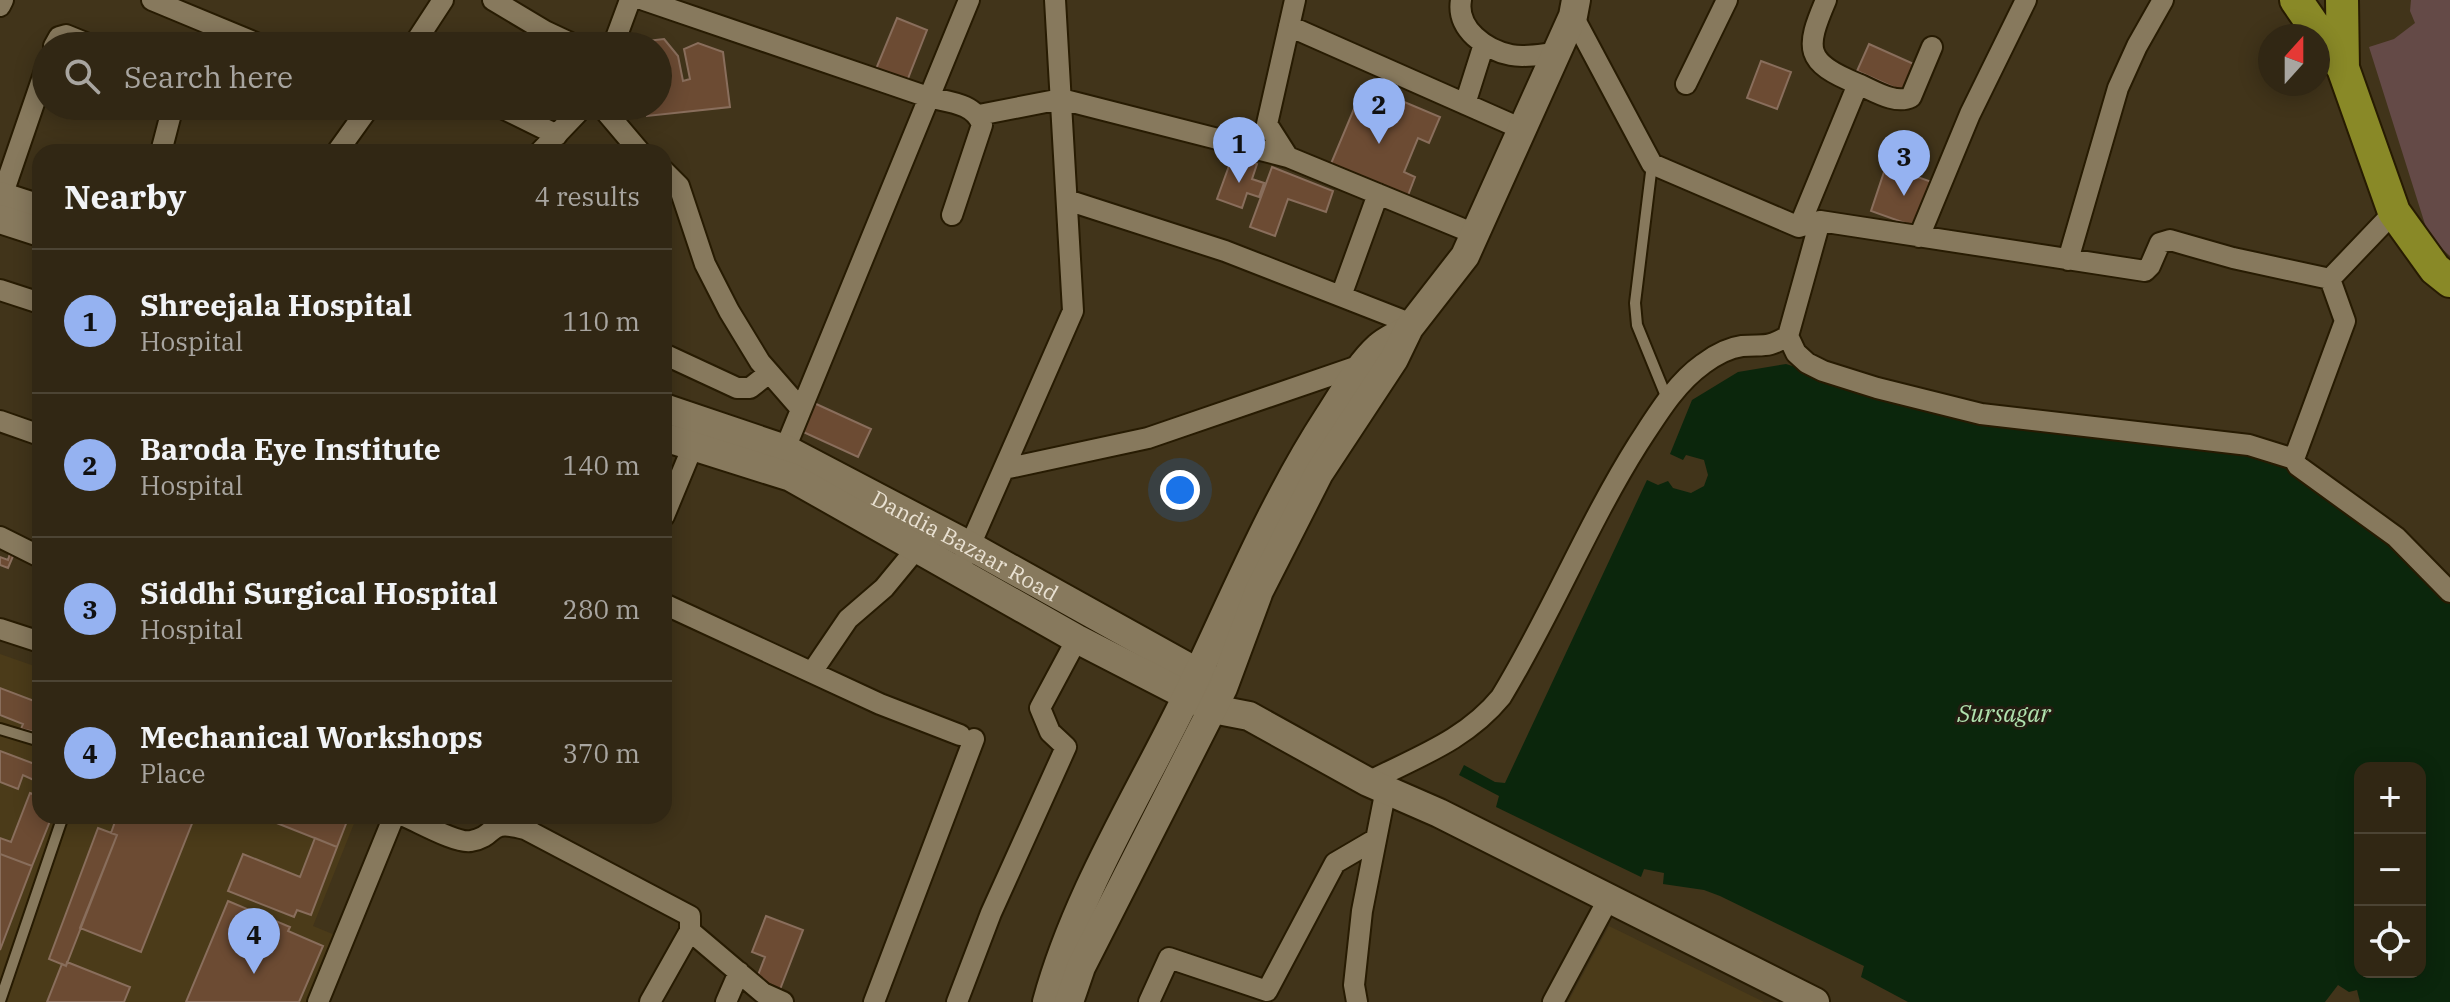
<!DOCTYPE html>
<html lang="en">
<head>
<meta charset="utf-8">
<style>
	body { margin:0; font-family:"IBM Plex Serif",serif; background:#3d3322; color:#f1f3f6 }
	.controls { position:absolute; right:24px; bottom:24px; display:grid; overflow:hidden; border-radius:16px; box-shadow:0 4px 20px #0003 }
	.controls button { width:72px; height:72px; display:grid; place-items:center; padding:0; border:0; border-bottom:2px solid #4c4434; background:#312714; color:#f1f3f6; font:40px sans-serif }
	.compass { position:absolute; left:2258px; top:24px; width:72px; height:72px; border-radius:50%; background:#312714; box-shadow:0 4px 20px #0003; rotate:21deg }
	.you { position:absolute; left:1180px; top:490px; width:28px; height:28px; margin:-20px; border:6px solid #fff; border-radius:50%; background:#1a73e8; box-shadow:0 0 0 12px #1a73e833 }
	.badge { display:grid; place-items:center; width:52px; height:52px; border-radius:50%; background:#95b2f1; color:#111; font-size:26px; font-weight:700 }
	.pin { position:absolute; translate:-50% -66px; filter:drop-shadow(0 2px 4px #0008) }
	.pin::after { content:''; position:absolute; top:42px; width:28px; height:24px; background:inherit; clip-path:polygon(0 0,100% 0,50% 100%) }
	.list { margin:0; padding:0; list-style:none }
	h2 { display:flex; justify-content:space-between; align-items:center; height:104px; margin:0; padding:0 32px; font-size:34px }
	h2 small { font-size:26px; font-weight:400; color:#a8a5a0 }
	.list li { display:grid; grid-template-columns:52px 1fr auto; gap:24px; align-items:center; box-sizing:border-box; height:144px; padding:0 32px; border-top:2px solid #4c4434 }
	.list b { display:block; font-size:30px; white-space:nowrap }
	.list p { margin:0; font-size:26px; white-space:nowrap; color:#a8a5a0 }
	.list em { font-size:26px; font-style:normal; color:#a8a5a0 }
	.icon { flex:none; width:44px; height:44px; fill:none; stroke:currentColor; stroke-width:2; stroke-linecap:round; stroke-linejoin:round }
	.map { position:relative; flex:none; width:2450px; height:1002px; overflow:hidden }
	.search { position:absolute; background:#312714; box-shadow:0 4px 20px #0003; left:32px; top:32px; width:640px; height:88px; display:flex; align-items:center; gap:20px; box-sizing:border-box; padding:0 28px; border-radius:44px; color:#a8a5a0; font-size:30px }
	.panel { position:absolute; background:#312714; box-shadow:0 4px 20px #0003; left:32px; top:144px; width:640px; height:680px; border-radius:24px }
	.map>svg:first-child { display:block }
	.built { fill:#4b3b19 }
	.green { fill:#644a47 }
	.water { fill:#0b260c; fill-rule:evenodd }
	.building { fill:#6c4b33; stroke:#896e5c; stroke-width:2 }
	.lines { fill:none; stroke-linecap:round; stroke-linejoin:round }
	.lane-casing { stroke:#271b02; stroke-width:14 }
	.street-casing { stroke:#271b02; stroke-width:24 }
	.secondary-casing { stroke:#271b02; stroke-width:32 }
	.primary-casing { stroke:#271b02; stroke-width:36 }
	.lane { stroke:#87795d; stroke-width:10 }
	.street { stroke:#87795d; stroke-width:20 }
	.secondary { stroke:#87795d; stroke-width:28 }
	.primary { stroke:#898927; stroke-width:32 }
	.labels { text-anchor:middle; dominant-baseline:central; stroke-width:6; stroke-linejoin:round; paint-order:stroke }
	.street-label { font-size:22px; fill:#e9e1d2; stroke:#221d11 }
	.water-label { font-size:24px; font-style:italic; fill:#b0e2ae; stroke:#221d11 }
</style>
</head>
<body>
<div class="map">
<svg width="2450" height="1002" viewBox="0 0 2450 1002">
	<rect width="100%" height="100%" fill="#41341a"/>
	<path class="built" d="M0 654 40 668V816H357L313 926 335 935 306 1002H0Z
		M1609 926 1764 1002H1568Z"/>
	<path class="green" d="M2411 0H2450V256L2429 237 2369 47 2394 39 2415 23 2410 11Z"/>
	<path class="water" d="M1786 364 1854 385 2263 451 2347 505 2450 599V1002H2360L2357 990 2349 992 2338 985 2325 1002H1908L1861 977 1864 966 1720 896 1704 890 1663 884 1664 873 1644 869 1641 877 1496 807 1499 796 1459 775 1464 765 1495 782 1505 783 1647 480 1658 485 1668 481 1673 488 1691 493 1704 486 1708 475 1704 460 1686 455 1683 460 1670 454 1692 400 1738 372ZM2360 768H2420V972H2360Z"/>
	<path class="building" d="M897 18 927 30 907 81 876 69Z
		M664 39 678 56 683 81 690 79 684 49 698 43 723 52 730 107 647 116 645 106H658V46H645L647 41Z
		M1869 44 1916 65 1904 92 1857 71Z
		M1761 61 1791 72 1777 109 1747 98Z
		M1364 85 1440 117 1429 143 1418 138 1404 172 1415 177 1407 198 1330 166Z
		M1233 155 1257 164 1252 179 1264 183 1259 197 1247 193 1242 208 1217 199Z
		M1886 166 1932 182 1916 227 1871 211Z
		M1272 167 1333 191 1326 212 1288 199 1275 236 1250 227Z
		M814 403 871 429 858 457 801 431Z
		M16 549 8 568 0 565V557L8 560 11 550Z
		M40 684V733L21 729 23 724 0 715V688L34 701Z
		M0 751 40 766 36 781 23 775 18 789 0 782Z
		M30 793 40 797V816H52L32 866 0 854V838L11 842Z
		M117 816H195L141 952 80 928 117 835 111 833Z
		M259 816H349L337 847Z
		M98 828 117 835 66 966 49 959Z
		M315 838 337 847 311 915 297 910 294 917 228 891 243 854 300 877Z
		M0 854 32 866 0 950Z
		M228 901 290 927 288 931 323 946 299 1002H186Z
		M766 916 803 930 779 992 755 983 765 957 752 952Z
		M67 962 130 987 124 1002H47L62 964 66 966Z"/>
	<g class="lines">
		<defs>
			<path id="lane" d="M1652 164 1635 303 1637 325 1668 401
				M0 729 40 741
				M0 1001 63 816"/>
			<path id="street" d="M152 0 263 46
				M493 0 545 31 577 46
				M644 0 928 97C948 102 975 103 982 125L952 215
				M1295 0 1267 124 1288 157 1475 234
				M1461 0C1456 29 1486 50 1511 55 1525 58 1543 54 1556 53
				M0 6 3 0
				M1573 16 1652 164 1799 227 1820 221 2145 271 2150 266 2160 243 2170 240 2233 258 2330 279 2394 212
				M1289 26 1522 129
				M54 46 59 37 66 35 93 46
				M413 46 443 0
				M613 46 630 0
				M1686 84 1727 0
				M1858 84C1873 90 1895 105 1911 97L1932 47
				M1465 104 1484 44
				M498 106 557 135
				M601 106 640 152
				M979 115 1061 99 1288 157
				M161 152 173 106
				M337 152 370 106
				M540 152 584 106
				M664 171 679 186 705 264 729 311 760 362 801 409
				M1067 200 1225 251 1412 324
				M0 202 46 68
				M1799 227 1858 84C1804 62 1805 49 1826 0
				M1919 237 1970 114 2026 0
				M2068 260 2118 88 2137 46 2163 0
				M0 290 40 303
				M1341 296 1378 194
				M1788 336 1796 353 1807 363 1823 371 1877 388 1981 414 2249 445 2294 459 2298 466 2396 537 2450 592
				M668 356 737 388H750L769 373
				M0 421 40 435
				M2294 459 2345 321 2330 279
				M780 461 969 0
				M1004 469 1148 438 1364 364
				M664 516 693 446
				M0 537 40 557
				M965 557 1073 311 1055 0
				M664 604 880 704 960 735
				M0 629 40 642
				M812 672 848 619 884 588 917 548
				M1368 782C1417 757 1466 740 1501 697 1551 615 1587 525 1638 444 1657 415 1675 384 1703 364 1715 355 1727 348 1742 346 1764 344 1766 349 1788 336L1820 221
				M404 816C419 822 457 844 471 841 499 836 485 818 525 829L530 816
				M525 829 690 916V931L650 1002
				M690 931 763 993 783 1002
				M318 1002 394 816
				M726 1002 739 972
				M874 1002 974 739
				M957 1002 991 913 1066 747 1050 732 1040 708 1077 639
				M1149 1002 1169 958 1267 991 1335 863 1376 839
				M1357 1002 1354 985 1362 911 1386 789
				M1553 1002 1609 898"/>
			<g id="secondary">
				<path d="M0 196 40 209"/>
				<path d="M0 219 40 232"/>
				<path id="s1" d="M664 408 785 449 970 546 1211 680"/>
				<path d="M664 437 791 477 1077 639 1213 709 1249 716 1368 782 1439 813 1815 1002"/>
				<path d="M1047 1002C1076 895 1138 797 1186 698 1232 603 1271 505 1329 416 1344 393 1359 365 1379 347 1386 340 1397 336 1405 331"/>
				<path d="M1069 1002 1081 967 1223 688 1259 591 1319 473 1394 359 1409 328 1465 256 1573 16 1576 0"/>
			</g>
			<path id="primary" d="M2296 0 2343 68
				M2342 0 2343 68 2394 212 2435 269 2450 281"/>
		</defs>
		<use href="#lane" class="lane-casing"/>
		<use href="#street" class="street-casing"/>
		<use href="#secondary" class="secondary-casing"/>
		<use href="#primary" class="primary-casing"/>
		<use href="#lane" class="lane"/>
		<use href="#street" class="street"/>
		<use href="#secondary" class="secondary"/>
		<use href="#primary" class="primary"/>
	</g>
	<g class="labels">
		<g class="street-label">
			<text stroke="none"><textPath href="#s1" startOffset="332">Dandia Bazaar Road</textPath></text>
		</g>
		<g class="water-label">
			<text x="2004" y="713">Sursagar</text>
		</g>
	</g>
</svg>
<div class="controls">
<button>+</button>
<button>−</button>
<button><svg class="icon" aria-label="locate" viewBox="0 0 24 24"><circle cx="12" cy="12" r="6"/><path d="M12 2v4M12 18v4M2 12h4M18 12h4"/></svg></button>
</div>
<svg class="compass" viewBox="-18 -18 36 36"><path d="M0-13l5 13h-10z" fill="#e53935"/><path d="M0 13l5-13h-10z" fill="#a8a5a0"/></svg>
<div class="you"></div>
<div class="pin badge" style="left:1239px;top:183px">1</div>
<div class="pin badge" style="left:1379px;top:144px">2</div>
<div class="pin badge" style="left:1904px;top:196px">3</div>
<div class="pin badge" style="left:254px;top:974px">4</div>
<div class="search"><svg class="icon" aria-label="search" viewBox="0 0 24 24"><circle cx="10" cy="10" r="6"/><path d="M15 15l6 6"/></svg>Search here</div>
<section class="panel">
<h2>Nearby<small>4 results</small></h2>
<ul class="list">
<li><span class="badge">1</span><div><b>Shreejala Hospital</b><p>Hospital</p></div><em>110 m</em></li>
<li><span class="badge">2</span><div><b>Baroda Eye Institute</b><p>Hospital</p></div><em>140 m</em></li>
<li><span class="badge">3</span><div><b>Siddhi Surgical Hospital</b><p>Hospital</p></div><em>280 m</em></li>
<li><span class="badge">4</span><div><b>Mechanical Workshops</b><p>Place</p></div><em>370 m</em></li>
</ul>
</section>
</div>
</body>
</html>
